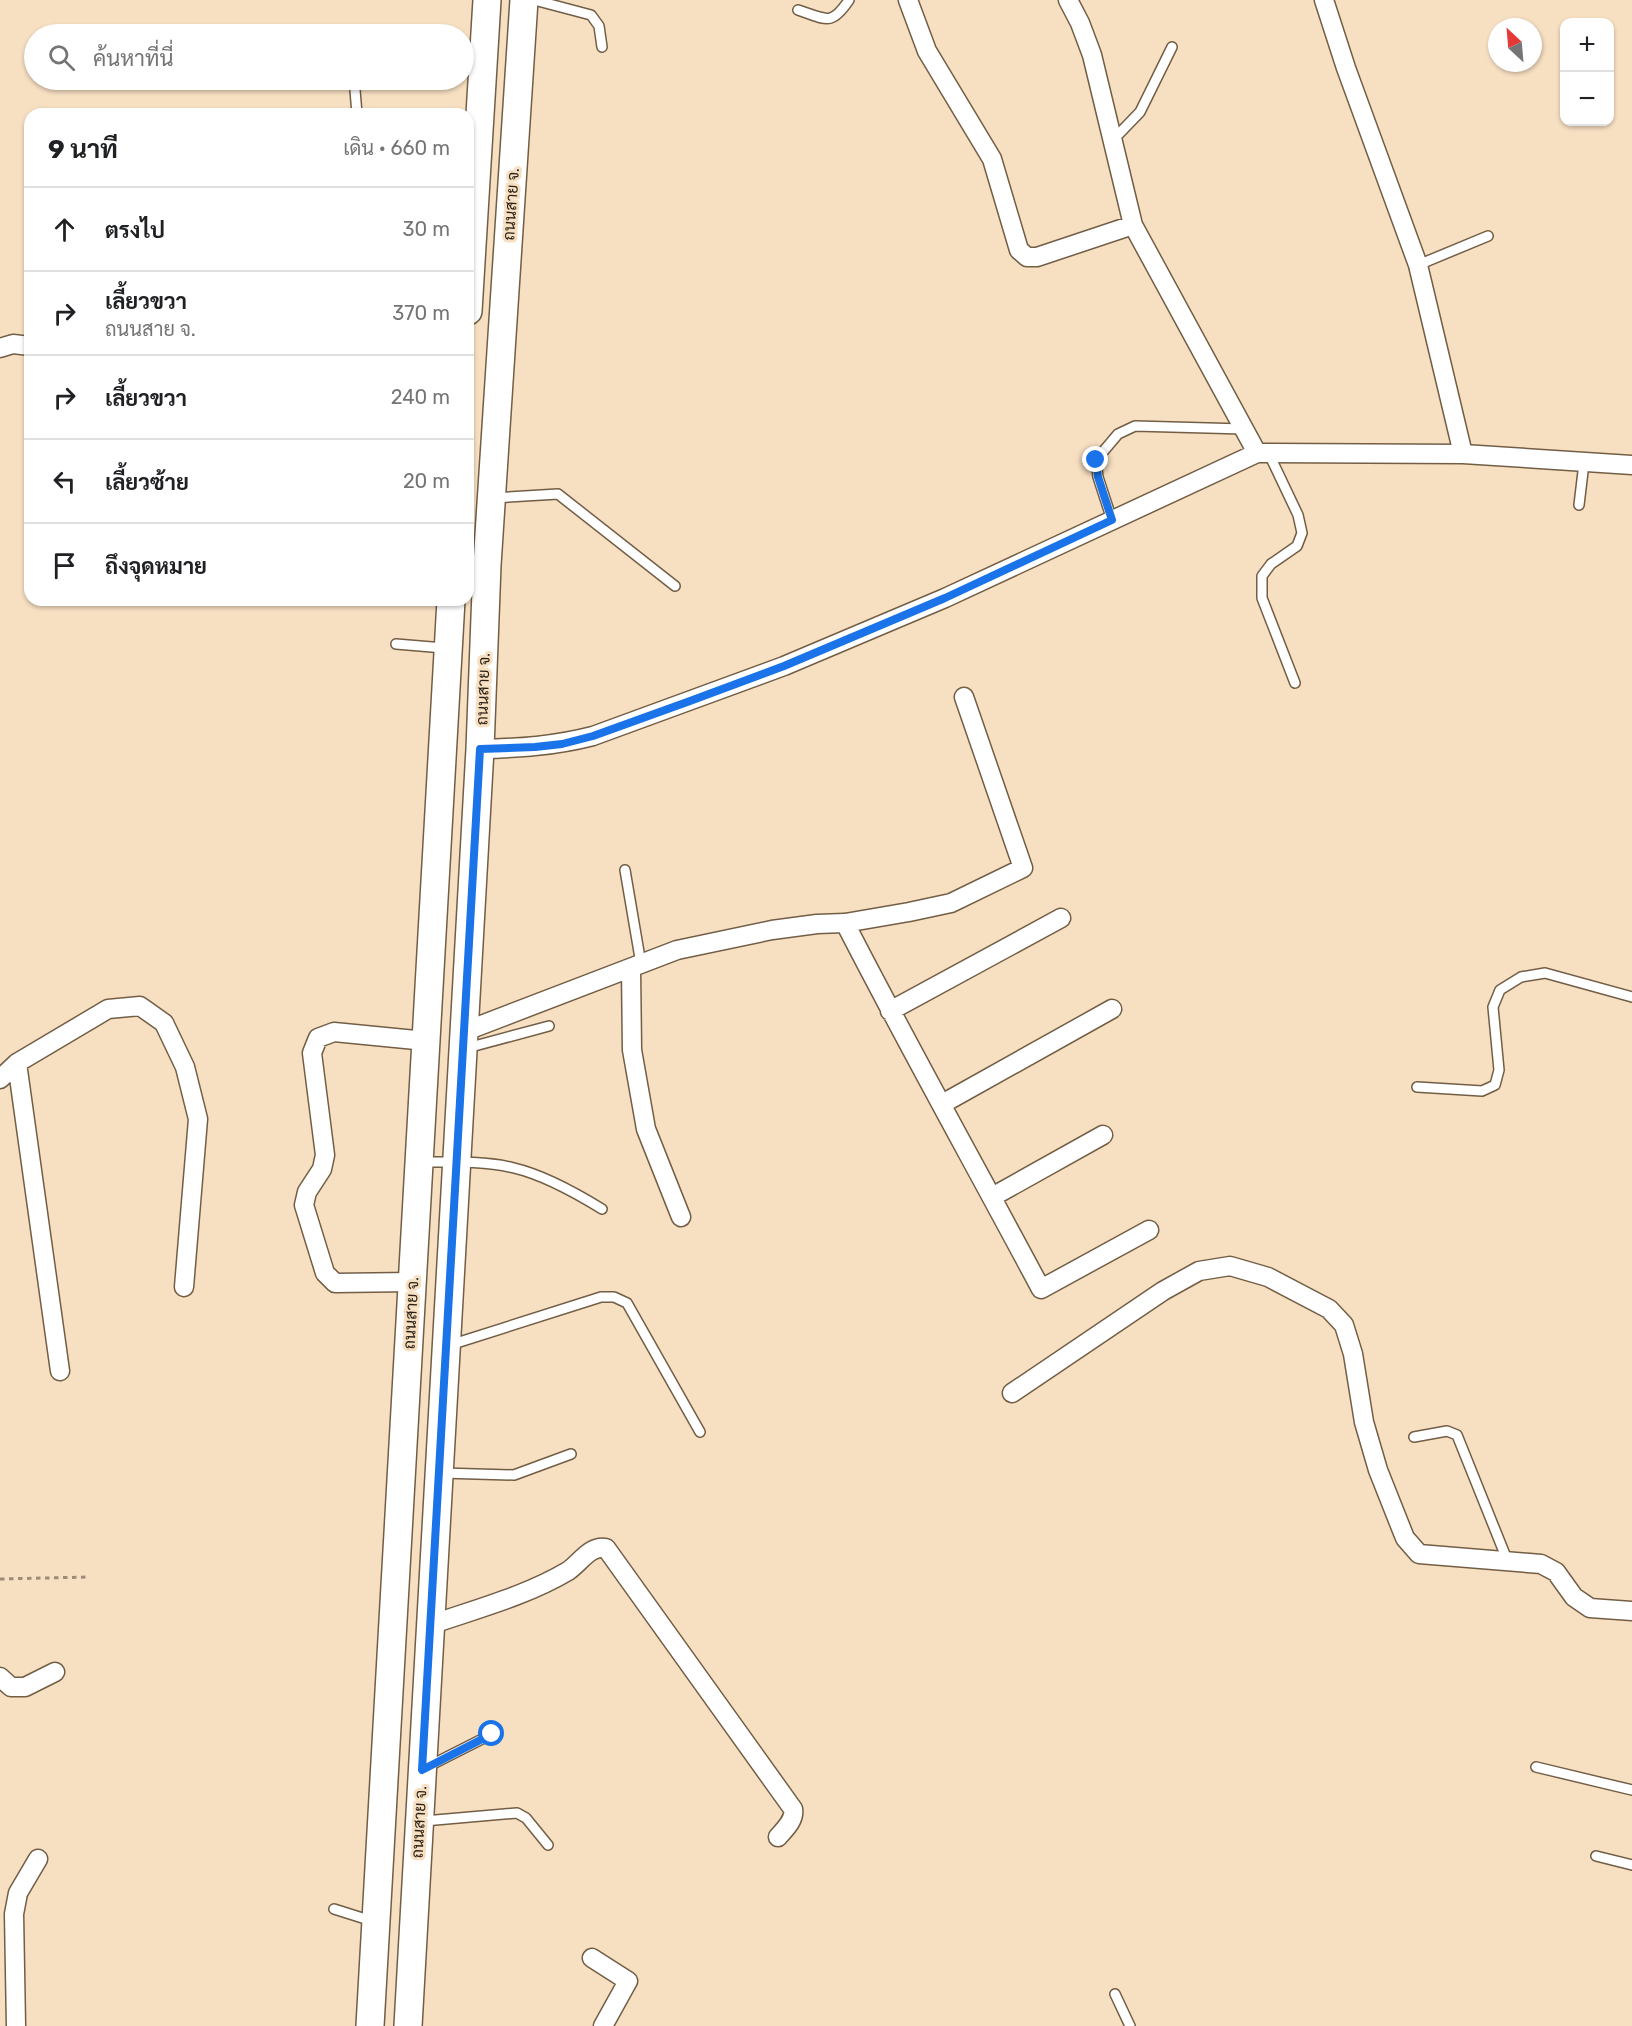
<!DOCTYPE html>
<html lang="th">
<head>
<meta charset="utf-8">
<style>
	body { margin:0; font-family:Rubik,Sarabun,sans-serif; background:#f6f6f6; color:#202124 }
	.controls { position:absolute; right:18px; top:18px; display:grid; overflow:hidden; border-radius:12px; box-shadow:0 2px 4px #0004 }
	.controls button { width:54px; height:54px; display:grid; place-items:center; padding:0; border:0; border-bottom:2px solid #e0e0e0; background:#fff; color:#202124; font:30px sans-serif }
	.compass { position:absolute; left:1488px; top:18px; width:54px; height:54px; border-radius:50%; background:#fff; box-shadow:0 2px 4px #0004; rotate:334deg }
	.stop { position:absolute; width:18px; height:18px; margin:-14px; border:4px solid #1a73e8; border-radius:50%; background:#fff }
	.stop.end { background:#1a73e8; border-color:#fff; box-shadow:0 2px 6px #0008 }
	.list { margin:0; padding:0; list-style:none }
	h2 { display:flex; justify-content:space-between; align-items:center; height:78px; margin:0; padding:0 24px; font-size:26px }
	h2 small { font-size:20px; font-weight:400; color:#757577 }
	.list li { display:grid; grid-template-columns:39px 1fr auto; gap:18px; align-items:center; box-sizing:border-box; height:84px; padding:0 24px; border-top:2px solid #e0e0e0 }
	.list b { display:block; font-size:22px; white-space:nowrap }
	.list p { margin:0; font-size:20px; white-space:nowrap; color:#757577 }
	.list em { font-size:20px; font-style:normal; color:#757577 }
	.icon { flex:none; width:33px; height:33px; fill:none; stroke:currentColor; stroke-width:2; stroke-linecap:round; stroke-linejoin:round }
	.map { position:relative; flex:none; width:1632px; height:2026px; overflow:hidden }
	.search { position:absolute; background:#fff; box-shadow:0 2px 4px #0004; left:24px; top:24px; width:450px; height:66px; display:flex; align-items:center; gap:15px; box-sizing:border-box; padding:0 21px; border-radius:33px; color:#757577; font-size:22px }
	.panel { position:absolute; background:#fff; box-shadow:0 2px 4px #0004; left:24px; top:108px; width:450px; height:498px; border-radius:18px }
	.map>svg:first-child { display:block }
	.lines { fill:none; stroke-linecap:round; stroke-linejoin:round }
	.service-casing { stroke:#725e45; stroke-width:12 }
	.minor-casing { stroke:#725e45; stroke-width:21 }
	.secondary-casing { stroke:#725e45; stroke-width:30 }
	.path { stroke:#9d8c77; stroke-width:3; stroke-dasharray:4.5 4.5; stroke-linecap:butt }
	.service { stroke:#fff; stroke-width:9 }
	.minor { stroke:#fff; stroke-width:18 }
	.secondary { stroke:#fff; stroke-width:27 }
	.route { stroke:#1a73e8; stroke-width:8 }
	.labels { text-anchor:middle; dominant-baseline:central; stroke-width:6; stroke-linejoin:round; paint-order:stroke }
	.street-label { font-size:16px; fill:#292116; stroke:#f7dfc2 }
</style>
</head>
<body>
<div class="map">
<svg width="1632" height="2026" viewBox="0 0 1632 2026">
	<rect width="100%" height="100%" fill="#f7dfc2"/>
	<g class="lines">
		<defs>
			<path id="service" d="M534 0 591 15 599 26 602 47
				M798 10C826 19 831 27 849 0
				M355 90 357 114
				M1112 141 1140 112 1172 47
				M1418 265 1488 236
				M1269 454 1298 515 1302 533 1297 546 1271 564 1262 576V598L1295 683
				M493 498 558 494 675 586
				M1579 505 1584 463
				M1112 520 1098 477 1096 460 1118 434 1135 426 1244 429
				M396 644 444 648
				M625 870 641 964
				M467 1048 549 1026
				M1417 1087 1482 1091 1495 1085 1499 1070 1493 1007 1500 990 1521 977 1545 973 1632 997
				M422 1162C451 1162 486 1161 514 1168 544 1175 576 1193 602 1209
				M450 1345 601 1297H614L627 1303 700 1432
				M1414 1437 1447 1431 1457 1435 1508 1562
				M442 1473 514 1475 571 1454
				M427 1767 492 1734
				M1536 1767 1632 1790
				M424 1821 517 1813 526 1818 548 1845
				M1596 1856 1632 1865
				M334 1909 372 1921
				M1115 1994 1130 2026"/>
			<path id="minor" d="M908 0 927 51 992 159 1019 250 1027 257H1037L1133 225
				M1068 0 1080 23 1092 55 1133 225 1257 453
				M1324 0 1346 68 1418 265 1463 454
				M0 348 13 344 30 346
				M480 749C520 748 554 746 593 736L784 666 945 598 1257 453 1463 454 1632 465
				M845 923C908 1046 976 1167 1041 1289L1149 1230
				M631 968 632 1050 646 1129 681 1217
				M890 1011 1061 918
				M463 1032 677 950 772 930 817 924 845 923 909 912 951 903 1023 868 964 697
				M17 1063 60 1371
				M0 1079 17 1063 108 1009 140 1006 164 1023 185 1067 198 1119 184 1287
				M942 1104 1112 1009
				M992 1197 1103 1135
				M412 1282 335 1283 325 1273 304 1205 307 1192 322 1169 325 1155 312 1053 318 1038 334 1032 426 1041
				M1012 1393 1163 1291 1199 1271 1230 1266 1268 1277 1329 1309 1344 1325 1353 1354 1364 1422 1378 1470 1405 1538 1419 1554 1541 1564 1556 1572 1574 1597 1590 1608 1632 1611
				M430 1625C476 1609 526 1596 568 1571 580 1563 590 1545 606 1548L793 1809C795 1820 785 1829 778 1837
				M0 1677 11 1687H25L55 1672
				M592 1958 628 1981 603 2026
				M16 2026 14 1914 18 1893 38 1859"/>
			<path id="secondary" d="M468 311 487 0
				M370 2026 451 600
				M408 2026 480 749 487 565 524 0"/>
		</defs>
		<use href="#service" class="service-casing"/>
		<use href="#minor" class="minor-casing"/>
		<use href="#secondary" class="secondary-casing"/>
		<path class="path" d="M0 1579 90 1577"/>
		<use href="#service" class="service"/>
		<use href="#minor" class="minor"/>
		<use href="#secondary" class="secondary"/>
	</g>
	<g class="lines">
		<path class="route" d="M492 1734 422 1770 480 749 535 747 562 744 593 736 690 701 784 666 945 598 1112 520 1098 477 1096 460"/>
	</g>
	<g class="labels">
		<g class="street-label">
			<text transform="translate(511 204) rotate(-86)">ถนนสาย จ.</text>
			<text transform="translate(483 689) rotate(-88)">ถนนสาย จ.</text>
			<text transform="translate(411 1313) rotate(-87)">ถนนสาย จ.</text>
			<text transform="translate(419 1822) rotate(-87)">ถนนสาย จ.</text>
		</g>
	</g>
</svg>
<div class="controls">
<button>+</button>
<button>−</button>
</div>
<svg class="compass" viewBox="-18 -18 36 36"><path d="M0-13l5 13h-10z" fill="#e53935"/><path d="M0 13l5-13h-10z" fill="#757577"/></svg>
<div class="stop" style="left:492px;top:1734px"></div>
<div class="stop end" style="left:1096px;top:460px"></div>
<div class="search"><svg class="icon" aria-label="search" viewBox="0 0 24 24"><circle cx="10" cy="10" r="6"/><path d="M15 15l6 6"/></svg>ค้นหาที่นี่</div>
<section class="panel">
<h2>9 นาที<small>เดิน · 660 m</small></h2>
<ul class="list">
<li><svg class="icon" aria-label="ahead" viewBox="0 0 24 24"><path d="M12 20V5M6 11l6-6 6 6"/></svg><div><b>ตรงไป</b></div><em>30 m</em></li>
<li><svg class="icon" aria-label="right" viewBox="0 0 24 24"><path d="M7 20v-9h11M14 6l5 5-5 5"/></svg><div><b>เลี้ยวขวา</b><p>ถนนสาย จ.</p></div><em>370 m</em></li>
<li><svg class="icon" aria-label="right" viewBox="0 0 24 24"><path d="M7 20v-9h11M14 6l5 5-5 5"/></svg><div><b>เลี้ยวขวา</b></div><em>240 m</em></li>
<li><svg class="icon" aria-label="left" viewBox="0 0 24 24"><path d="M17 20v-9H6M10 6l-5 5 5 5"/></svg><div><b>เลี้ยวซ้าย</b></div><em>20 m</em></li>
<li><svg class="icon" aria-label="arrive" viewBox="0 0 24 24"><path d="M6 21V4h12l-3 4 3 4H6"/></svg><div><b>ถึงจุดหมาย</b></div></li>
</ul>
</section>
</div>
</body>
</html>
